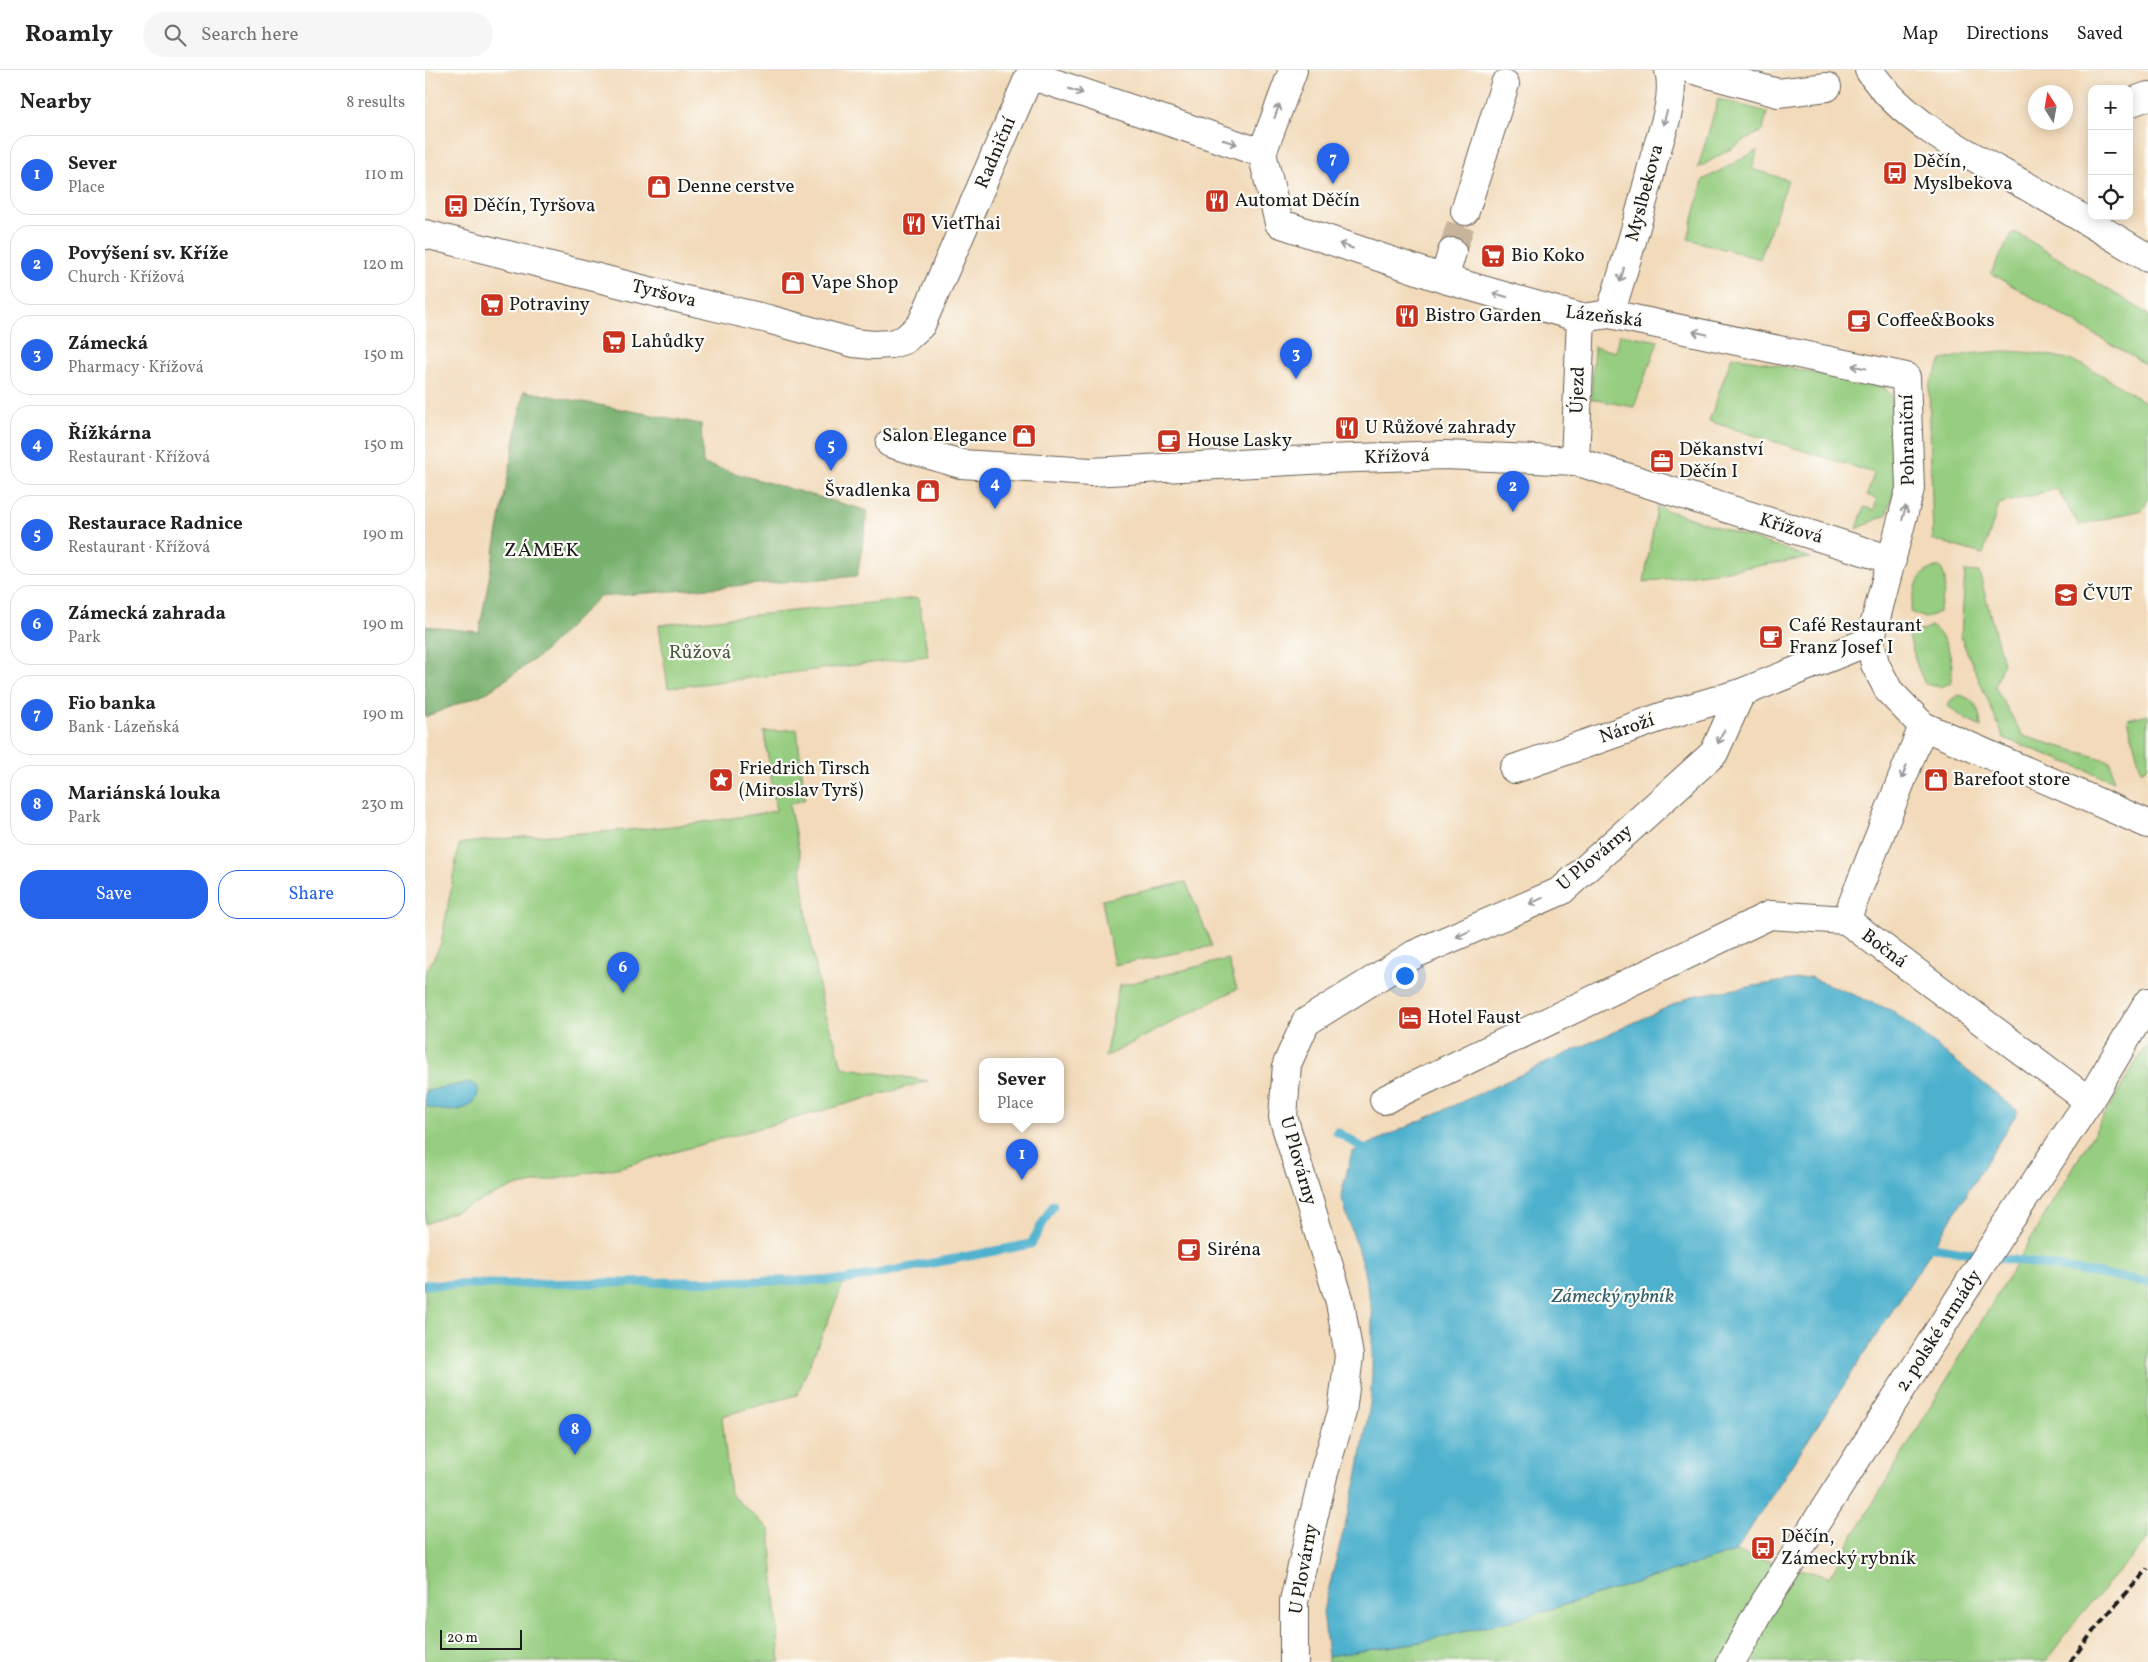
<!DOCTYPE html>
<html lang="en">
<head>
<meta charset="utf-8">
<style>
	body { margin:0; font-family:Vollkorn,serif; background:#f6f6f6; color:#222 }
	.controls { position:absolute; right:15px; top:15px; display:grid; overflow:hidden; border-radius:10px; box-shadow:0 2px 12px #0003 }
	.controls button { width:45px; height:45px; display:grid; place-items:center; padding:0; border:0; border-bottom:1px solid #e0e0e0; background:#fff; color:#222; font:25px sans-serif }
	.compass { position:absolute; left:1603px; top:15px; width:45px; height:45px; border-radius:50%; background:#fff; box-shadow:0 2px 12px #0003; rotate:349deg }
	.scale { position:absolute; left:15px; bottom:12px; width:82px; box-sizing:border-box; padding-left:5px; border:2px solid #1c1c1c; border-top:0; font-size:14px; line-height:18px; white-space:nowrap; color:#1c1c1c; -webkit-text-stroke:4px #fdfcf7; paint-order:stroke }
	.you { position:absolute; left:979px; top:905px; width:18px; height:18px; margin:-12px; border:4px solid #fff; border-radius:50%; background:#1a73e8; box-shadow:0 0 0 8px #1a73e833 }
	.badge { display:grid; place-items:center; width:32px; height:32px; border-radius:50%; background:#2563eb; color:#fff; font-size:16px; font-weight:700 }
	.pin { position:absolute; translate:-50% -41px; filter:drop-shadow(0 1px 2px #0008) }
	.pin::after { content:''; position:absolute; top:26px; width:18px; height:15px; background:inherit; clip-path:polygon(0 0,100% 0,50% 100%) }
	.popup { position:absolute; left:554px; top:988px; width:85px; height:65px; box-sizing:border-box; display:grid; place-content:center; border-radius:10px; background:#fff; filter:drop-shadow(0 1px 4px #0005); font-size:16px; white-space:nowrap; color:#767676 }
	.popup b { font-size:19px; color:#222 }
	.popup::after { content:''; position:absolute; left:50%; top:100%; margin-left:-10px; border:10px solid transparent; border-top-color:#fff }
	.list { margin:0; padding:0; list-style:none }
	h2 { display:flex; justify-content:space-between; align-items:center; height:65px; margin:0; padding:0 20px; font-size:21px }
	h2 small { font-size:16px; font-weight:400; color:#767676 }
	.list li { display:grid; grid-template-columns:32px 1fr auto; gap:15px; align-items:center; box-sizing:border-box; height:80px; margin:0 10px 10px; padding:0 10px; border:1px solid #e0e0e0; border-radius:20px }
	.list b { display:block; font-size:19px; white-space:nowrap }
	.list p { margin:0; font-size:16px; white-space:nowrap; color:#767676 }
	.list em { font-size:16px; font-style:normal; color:#767676 }
	.actions { display:flex; gap:10px; padding:15px 20px }
	.actions a { flex:1; padding:11px 0; border:1px solid #2563eb; border-radius:20px; text-align:center; font-size:18px; color:#2563eb }
	.actions .main { background:#2563eb; color:#fff }
	.icon { flex:none; width:28px; height:28px; fill:none; stroke:currentColor; stroke-width:2; stroke-linecap:round; stroke-linejoin:round }
	.map { position:relative; flex:none; width:1723px; height:1592px; overflow:hidden }
	header { display:flex; align-items:center; gap:30px; box-sizing:border-box; height:70px; padding:0 25px; background:#fff; border-bottom:1px solid #e0e0e0 }
	header strong { font-size:24px }
	nav { display:flex; gap:28px; margin-inline-start:auto; font-size:18px }
	.search { width:350px; height:45px; background:#f6f6f6; display:flex; align-items:center; gap:12px; box-sizing:border-box; padding:0 18px; border-radius:28px; color:#767676; font-size:19px }
	main { display:flex }
	aside { flex:1; background:#fff }
	.map>svg:first-child { display:block }
	.green { fill:#96cd80; stroke:#59744e }
	.forest { fill:#78b06e; stroke:#4a6645 }
	.water { fill:#4eb1cd; stroke:#356674 }
	.lines { fill:none; stroke-linecap:round; stroke-linejoin:round }
	.stream { stroke:#4eb1cd; stroke-width:9 }
	.minor-tunnel { stroke:#c7b49a; stroke-width:28; stroke-dasharray:28 14; stroke-linecap:butt }
	.minor-casing { stroke:#675e53; stroke-width:30 }
	.major-casing { stroke:#675e53; stroke-width:30 }
	.minor { stroke:#fff; stroke-width:28 }
	.major { stroke:#fff; stroke-width:28 }
	.rail { stroke:#1c1c1c; stroke-width:4; stroke-dasharray:8 4; stroke-linecap:butt }
	.oneway { stroke:#999 }
	.labels { text-anchor:middle; dominant-baseline:central; stroke-width:4.5; stroke-linejoin:round; paint-order:stroke }
	.street-label { font-size:19px; fill:#1c1c1c; stroke:#fdfcf7 }
	.poi-label { font-size:19px; fill:#1c1c1c; stroke:#fdfcf7; text-anchor:start }
	.park-label { font-size:19px; fill:#475a3f; stroke:#fdfcf7 }
	.neighbourhood-label { font-size:20px; letter-spacing:1px; fill:#1c1c1c; stroke:#fdfcf7 }
	.water-label { font-size:20px; font-style:italic; fill:#325f6c; stroke:#fdfcf7 }
</style>
</head>
<body>
<header>
<strong>Roamly</strong>
<div class="search"><svg class="icon" aria-label="search" viewBox="0 0 24 24"><circle cx="10" cy="10" r="6"/><path d="M15 15l6 6"/></svg>Search here</div>
<nav><a>Map</a><a>Directions</a><a>Saved</a></nav>
</header>
<main>
<aside>
<h2>Nearby<small>8 results</small></h2>
<ul class="list">
<li><span class="badge">1</span><div><b>Sever</b><p>Place</p></div><em>110 m</em></li>
<li><span class="badge">2</span><div><b>Povýšení sv. Kříže</b><p>Church · Křížová</p></div><em>120 m</em></li>
<li><span class="badge">3</span><div><b>Zámecká</b><p>Pharmacy · Křížová</p></div><em>150 m</em></li>
<li><span class="badge">4</span><div><b>Řížkárna</b><p>Restaurant · Křížová</p></div><em>150 m</em></li>
<li><span class="badge">5</span><div><b>Restaurace Radnice</b><p>Restaurant · Křížová</p></div><em>190 m</em></li>
<li><span class="badge">6</span><div><b>Zámecká zahrada</b><p>Park</p></div><em>190 m</em></li>
<li><span class="badge">7</span><div><b>Fio banka</b><p>Bank · Lázeňská</p></div><em>190 m</em></li>
<li><span class="badge">8</span><div><b>Mariánská louka</b><p>Park</p></div><em>230 m</em></li>
</ul>
<div class="actions"><a class="main">Save</a><a>Share</a></div>
</aside>
<div class="map">
<svg width="1723" height="1592" viewBox="0 0 1723 1592">
	<rect width="100%" height="100%" fill="#fdfcf7"/>
	<filter id="ink" filterUnits="userSpaceOnUse"><feTurbulence type="fractalNoise" baseFrequency=".02" numOctaves="2"/><feDisplacementMap in="SourceGraphic" scale="10" xChannelSelector="R" yChannelSelector="G"/><feConvolveMatrix kernelMatrix="1 2 1 2 8 2 1 2 1" color-interpolation-filters="sRGB"/></filter>
	<filter id="wash" filterUnits="userSpaceOnUse"><feTurbulence type="fractalNoise" baseFrequency=".0096" numOctaves="4" result="noise"/><feDisplacementMap in="SourceGraphic" scale="20" xChannelSelector="R" yChannelSelector="G"/><feGaussianBlur stdDeviation="1.12" result="paint"/><feColorMatrix in="noise" values="0 0 0 0 0 0 0 0 0 0 0 0 0 0 0 0 0 1.4 0 .05"/><feComposite in="paint" operator="in"/></filter>
	<g filter="url(#wash)">
		<rect width="100%" height="100%" fill="#f2daba"/>
		<path class="green" d="M1293 29 1342 42 1338 60 1273 98Z
			M1333 80 1327 99 1363 110 1335 189 1263 169 1278 110Z
			M1592 163 1723 244V296L1566 203 1587 164Z
			M1195 264 1233 271 1209 337 1166 329 1169 277 1191 282Z
			M1580 281C1601 282 1624 284 1645 290 1673 299 1698 320 1723 334V429L1717 440 1654 455 1632 419 1574 434 1558 484 1508 470 1504 316 1517 290 1543 284Z
			M1307 286 1459 317 1467 327 1471 416 1461 445 1432 459 1439 437 1449 440 1452 429 1442 425 1449 403 1284 351Z
			M1232 437 1386 488 1219 512Z
			M1515 497C1525 512 1518 526 1514 542L1500 548 1485 542C1490 522 1490 499 1515 497Z
			M1540 501 1554 502 1578 593 1570 617 1598 666 1685 691 1689 711 1579 668 1536 568Z
			M493 528 503 586 243 618 234 555Z
			M1506 556C1523 567 1531 595 1525 613L1516 617 1500 614 1492 596 1484 566Z
			M1534 625C1551 628 1555 643 1556 657L1540 649 1523 636 1527 629Z
			M1723 644V696L1716 701 1703 649Z
			M372 659 380 729 364 735 375 786 382 849 399 943 410 971 417 997 503 1011 196 1097 88 1117 0 1154V904L16 874 34 774C101 764 170 764 238 757 275 753 313 747 351 741L339 662Z
			M761 812 787 876 689 895 677 830Z
			M803 889 812 919 680 987 694 916Z
			M1723 972V1469L1657 1543 1620 1592H903V1586L996 1572 1097 1548 1310 1482 1404 1507Z
			M420 1210 372 1325 297 1346 305 1424 345 1460 355 1592H0V1215Z"/>
		<path class="forest" d="M99 321 276 354 278 394 443 441 432 506 174 527 117 584 63 622 0 647V556L54 562Z"/>
		<path class="water" d="M1385 907 1468 941 1593 1041 1501 1189 1310 1482 1097 1548 996 1572 903 1586 898 1541 932 1408 945 1334 947 1303V1242L938 1197 916 1125 927 1082 1267 926Z
			M44 1012 53 1017C56 1043 20 1044 3 1037L0 1030 1 1021Z"/>
		<g class="lines">
			<path class="stream" d="M912 1062 946 1083
				M1496 1175 1723 1212
				M0 1215 420 1210 606 1174 628 1135"/>
		</g>
	</g>
	<g filter="url(#ink)">
		<g class="lines">
			<path class="minor-tunnel" d="M1027 182 1040 141"/>
			<defs>
				<path id="minor" d="M868 0 837 83 854 153 1019 209 1156 248 1185 244 1481 307 1485 419 1445 571 1450 594 1464 621 1498 656 1723 754
					M1269 0 1353 23 1402 17
					M605 5 837 83
					M1704 33 1723 26
					M1040 141 1080 14
					M0 164 252 228 343 249 429 273 448 275 466 274 479 270 496 255 607 0
					M1019 209 1027 182
					M1185 244C1201 193 1216 141 1229 89 1237 61 1251 29 1244 0
					M465 373 536 394 666 402 903 389 1021 385 1150 391 1467 490
					M1150 391 1156 248
					M1089 699 1245 644 1316 623 1445 571
					M1421 850 1664 1031
					M1421 850 1498 656
					M959 1030 1345 845 1421 850
					M869 1592V1531L898 1406 917 1342 924 1286 915 1232 858 1047 862 994 881 952 990 884 1136 821 1289 683 1316 623"/>
				<path id="major" d="M1444 0C1479 54 1551 88 1605 118 1645 141 1684 164 1723 188
					M1306 1592 1335 1540 1573 1168 1664 1031 1723 932"/>
			</defs>
			<use href="#minor" class="minor-casing"/>
			<use href="#major" class="major-casing"/>
			<use href="#minor" class="minor"/>
			<use href="#major" class="major"/>
			<path class="rail" d="M1645 1592 1673 1555 1723 1499"/>
		</g>
		<defs><path id="oneway-shaft" d="M-6 0H5M1.5-3L5.5 0L1.5 3" fill="none" stroke-width="1.6" stroke-linecap="round" stroke-linejoin="round" transform="scale(1.25)"/></defs>
		<g class="oneway">
			<use href="#oneway-shaft" transform="translate(651 21) rotate(18)"/>
			<use href="#oneway-shaft" transform="translate(852 41) rotate(-70)"/>
			<use href="#oneway-shaft" transform="translate(1240 48) rotate(105)"/>
			<use href="#oneway-shaft" transform="translate(805 72) rotate(18)"/>
			<use href="#oneway-shaft" transform="translate(921 176) rotate(-161)"/>
			<use href="#oneway-shaft" transform="translate(1197 205) rotate(106)"/>
			<use href="#oneway-shaft" transform="translate(1075 225) rotate(-164)"/>
			<use href="#oneway-shaft" transform="translate(1275 263) rotate(-168)"/>
			<use href="#oneway-shaft" transform="translate(1434 297) rotate(-168)"/>
			<use href="#oneway-shaft" transform="translate(1479 443) rotate(-76)"/>
			<use href="#oneway-shaft" transform="translate(1296 667) rotate(115)"/>
			<use href="#oneway-shaft" transform="translate(1479 702) rotate(111)"/>
			<use href="#oneway-shaft" transform="translate(1111 831) rotate(156)"/>
			<use href="#oneway-shaft" transform="translate(1038 864) rotate(156)"/>
		</g>
	</g>
	<defs>
		<symbol id="bus-square" viewBox="-11 -11 22 22"><rect x="-9" y="-9" width="18" height="18" rx="4" fill="#c8321e" stroke="#fdfcf7"/><path d="M-5-6H5V4H4V6H2V4H-2V6H-4V4H-5ZM-3.5-4V0h7V-4ZM-3.5 1.2v1.5H-2V1.2ZM2 1.2v1.5H3.5V1.2Z" fill="#fff"/></symbol>
		<symbol id="shop-square" viewBox="-11 -11 22 22"><rect x="-9" y="-9" width="18" height="18" rx="4" fill="#c8321e" stroke="#fdfcf7"/><path d="M-5-2.5h2.3a2.7 3.5 0 0 1 5.4 0H5L5.5 6h-11ZM-1.5-2.5h3a1.5 2.3 0 0 0-3 0Z" fill="#fff"/></symbol>
		<symbol id="restaurant-square" viewBox="-11 -11 22 22"><rect x="-9" y="-9" width="18" height="18" rx="4" fill="#c8321e" stroke="#fdfcf7"/><path d="M-5-6h1v4h1v-4h1v4h1v-4h1v5L-1.5 .5V6h-2V.5L-5-1ZM5-6V6H3V1.5H1.5Q1.5-4 5-6Z" fill="#fff"/></symbol>
		<symbol id="supermarket-square" viewBox="-11 -11 22 22"><rect x="-9" y="-9" width="18" height="18" rx="4" fill="#c8321e" stroke="#fdfcf7"/><path d="M-6-5.5h2.5l.6 2H6L4.5 2H-2.5L-4.4-4H-6ZM-1.5 3.2a1.3 1.3 0 1 0 .1 0ZM3 3.2a1.3 1.3 0 1 0 .1 0Z" fill="#fff"/></symbol>
		<symbol id="cafe-square" viewBox="-11 -11 22 22"><rect x="-9" y="-9" width="18" height="18" rx="4" fill="#c8321e" stroke="#fdfcf7"/><path d="M-5.5-4.5H6V0H3Q3 3.5 0 3.5H-2.5Q-5.5 3.5-5.5 0ZM3-3.2v2h1.7v-2ZM-6 4.5H4V6H-6Z" fill="#fff"/></symbol>
		<symbol id="office-square" viewBox="-11 -11 22 22"><rect x="-9" y="-9" width="18" height="18" rx="4" fill="#c8321e" stroke="#fdfcf7"/><path d="M-6-3h4V-5.5h4V-3h4V5H-6ZM-1-4.5V-3h2v-1.5ZM-6 0V1H6V0Z" fill="#fff"/></symbol>
		<symbol id="university-square" viewBox="-11 -11 22 22"><rect x="-9" y="-9" width="18" height="18" rx="4" fill="#c8321e" stroke="#fdfcf7"/><path d="M0-5L7-2L0 1L-7-2ZM-4 1L0 2.5L4 1V4Q0 6-4 4Z" fill="#fff"/></symbol>
		<symbol id="sight-square" viewBox="-11 -11 22 22"><rect x="-9" y="-9" width="18" height="18" rx="4" fill="#c8321e" stroke="#fdfcf7"/><path d="M0-6L1.8-2.2L6-1.7L2.9 1.2L3.7 5.4L0 3.3L-3.7 5.4L-2.9 1.2L-6-1.7L-1.8-2.2Z" fill="#fff"/></symbol>
		<symbol id="hotel-square" viewBox="-11 -11 22 22"><rect x="-9" y="-9" width="18" height="18" rx="4" fill="#c8321e" stroke="#fdfcf7"/><path d="M-6-4.5h1.5V1H6V5H4.5V3h-9V5H-6ZM-4 0a1.8 1.8 0 1 1 3.6 0ZM.5 0V-2.5h3Q6-2.5 6 0Z" fill="#fff"/></symbol>
	</defs>
	<g fill-rule="evenodd">
		<use href="#bus-square" x="1456" y="89" width="28" height="28"/>
		<use href="#shop-square" x="220" y="103" width="28" height="28"/>
		<use href="#restaurant-square" x="778" y="117" width="28" height="28"/>
		<use href="#bus-square" x="17" y="122" width="28" height="28"/>
		<use href="#restaurant-square" x="475" y="140" width="28" height="28"/>
		<use href="#supermarket-square" x="1054" y="172" width="28" height="28"/>
		<use href="#shop-square" x="354" y="199" width="28" height="28"/>
		<use href="#supermarket-square" x="53" y="221" width="28" height="28"/>
		<use href="#restaurant-square" x="968" y="232" width="28" height="28"/>
		<use href="#cafe-square" x="1420" y="237" width="28" height="28"/>
		<use href="#supermarket-square" x="175" y="258" width="28" height="28"/>
		<use href="#restaurant-square" x="908" y="344" width="28" height="28"/>
		<use href="#shop-square" x="585" y="352" width="28" height="28"/>
		<use href="#cafe-square" x="730" y="357" width="28" height="28"/>
		<use href="#office-square" x="1223" y="377" width="28" height="28"/>
		<use href="#shop-square" x="489" y="407" width="28" height="28"/>
		<use href="#university-square" x="1627" y="511" width="28" height="28"/>
		<use href="#cafe-square" x="1332" y="553" width="28" height="28"/>
		<use href="#sight-square" x="282" y="696" width="28" height="28"/>
		<use href="#shop-square" x="1497" y="696" width="28" height="28"/>
		<use href="#hotel-square" x="971" y="934" width="28" height="28"/>
		<use href="#cafe-square" x="750" y="1166" width="28" height="28"/>
		<use href="#bus-square" x="1324" y="1464" width="28" height="28"/>
	</g>
	<g class="labels">
		<g class="street-label">
			<text transform="translate(571 83) rotate(-67)">Radniční</text>
			<text transform="translate(1220 123) rotate(-75)">Myslbekova</text>
			<text transform="translate(239 224) rotate(14)">Tyršova</text>
			<text transform="translate(1179 247) rotate(7)">Lázeňská</text>
			<text transform="translate(1153 320) rotate(-88)">Újezd</text>
			<text transform="translate(1483 370) rotate(-91)">Pohraniční</text>
			<text transform="translate(972 387) rotate(-2)">Křížová</text>
			<text transform="translate(1366 459) rotate(17)">Křížová</text>
			<text transform="translate(1202 659) rotate(-19)">Nároží</text>
			<text transform="translate(1170 788) rotate(-40)">U Plovárny</text>
			<text transform="translate(1459 879) rotate(37)">Bočná</text>
			<text transform="translate(873 1091) rotate(74)">U Plovárny</text>
			<text transform="translate(1514 1261) rotate(-57)">2. polské armády</text>
			<text transform="translate(879 1499) rotate(-80)">U Plovárny</text>
		</g>
		<g class="poi-label">
			<text x="1488" y="92">Děčín,<tspan x="1488" dy="22">Myslbekova</tspan></text>
			<text x="252" y="117">Denne cerstve</text>
			<text x="810" y="131">Automat Děčín</text>
			<text x="48" y="136">Děčín, Tyršova</text>
			<text x="506" y="154">VietThai</text>
			<text x="1086" y="186">Bio Koko</text>
			<text x="386" y="213">Vape Shop</text>
			<text x="84" y="235">Potraviny</text>
			<text x="1000" y="246">Bistro Garden</text>
			<text x="1452" y="251">Coffee&amp;Books</text>
			<text x="206" y="272">Lahůdky</text>
			<text x="940" y="358">U Růžové zahrady</text>
			<text x="582" y="366" text-anchor="end">Salon Elegance</text>
			<text x="762" y="371">House Lasky</text>
			<text x="1254" y="380">Děkanství<tspan x="1254" dy="22">Děčín I</tspan></text>
			<text x="486" y="421" text-anchor="end">Švadlenka</text>
			<text x="1658" y="525">ČVUT</text>
			<text x="1364" y="556">Café Restaurant<tspan x="1364" dy="22">Franz Josef I</tspan></text>
			<text x="314" y="699">Friedrich Tirsch<tspan x="314" dy="22">(Miroslav Tyrš)</tspan></text>
			<text x="1528" y="710">Barefoot store</text>
			<text x="1002" y="948">Hotel Faust</text>
			<text x="782" y="1180">Siréna</text>
			<text x="1356" y="1467">Děčín,<tspan x="1356" dy="22">Zámecký rybník</tspan></text>
		</g>
		<g class="park-label">
			<text x="275" y="583">Růžová</text>
		</g>
		<g class="neighbourhood-label">
			<text x="117" y="481">ZÁMEK</text>
		</g>
		<g class="water-label">
			<text x="1188" y="1227">Zámecký rybník</text>
		</g>
	</g>
</svg>
<div class="controls">
<button>+</button>
<button>−</button>
<button><svg class="icon" aria-label="locate" viewBox="0 0 24 24"><circle cx="12" cy="12" r="6"/><path d="M12 2v4M12 18v4M2 12h4M18 12h4"/></svg></button>
</div>
<svg class="compass" viewBox="-18 -18 36 36"><path d="M0-13l5 13h-10z" fill="#e53935"/><path d="M0 13l5-13h-10z" fill="#767676"/></svg>
<div class="scale">20 m</div>
<div class="you"></div>
<div class="pin badge" style="left:597px;top:1110px">1</div>
<div class="popup"><b>Sever</b>Place</div>
<div class="pin badge" style="left:1088px;top:442px">2</div>
<div class="pin badge" style="left:871px;top:309px">3</div>
<div class="pin badge" style="left:570px;top:439px">4</div>
<div class="pin badge" style="left:406px;top:401px">5</div>
<div class="pin badge" style="left:198px;top:923px">6</div>
<div class="pin badge" style="left:908px;top:114px">7</div>
<div class="pin badge" style="left:150px;top:1385px">8</div>
</div>
</main>
</body>
</html>
